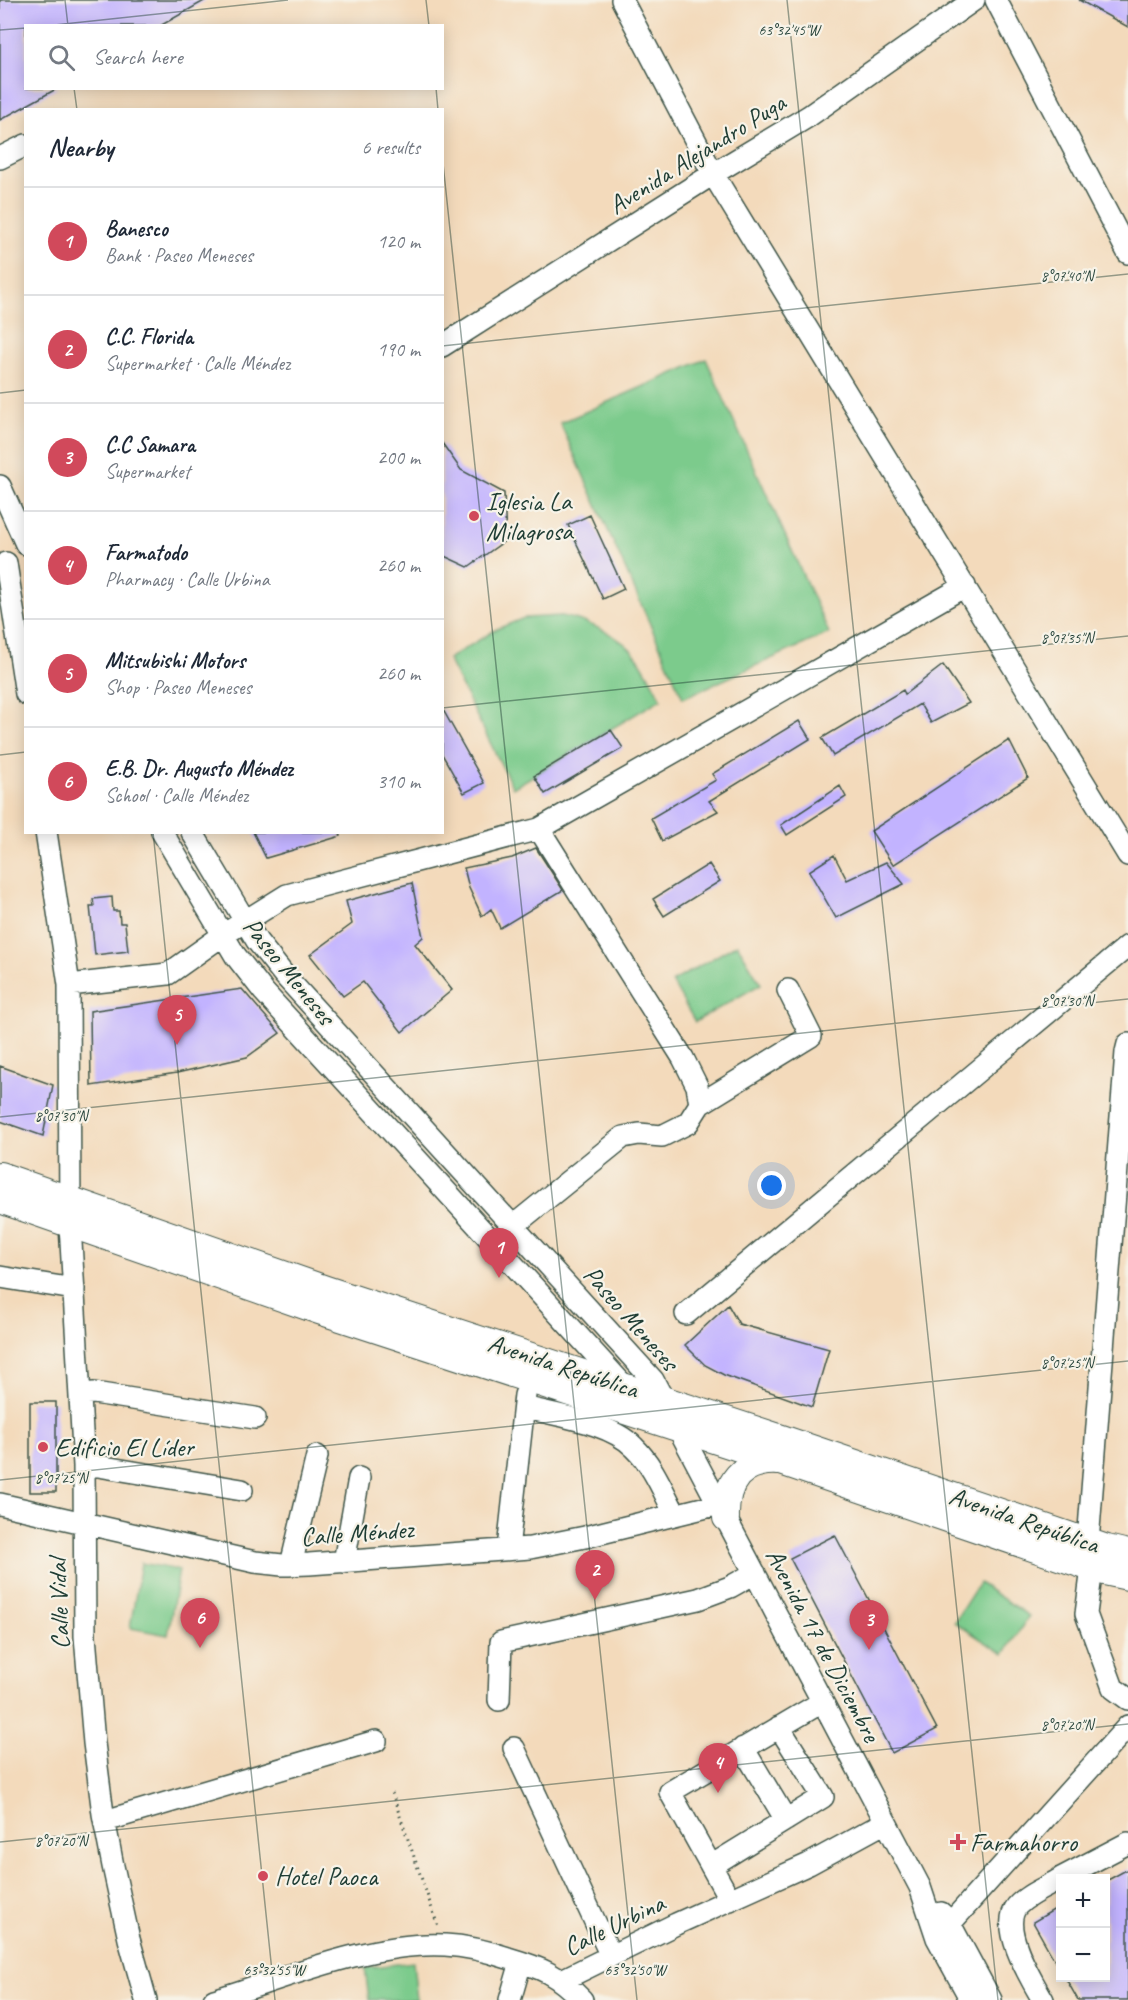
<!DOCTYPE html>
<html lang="en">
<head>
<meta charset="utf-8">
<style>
	body { margin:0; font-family:Caveat,sans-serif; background:#f6f6f7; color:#1f2937 }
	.controls { position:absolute; right:18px; bottom:18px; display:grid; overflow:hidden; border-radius:0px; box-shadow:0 3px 15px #0003 }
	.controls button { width:54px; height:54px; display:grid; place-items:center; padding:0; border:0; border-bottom:2px solid #e0e1e3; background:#fff; color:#1f2937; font:30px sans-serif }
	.you { position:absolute; left:772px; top:1186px; width:21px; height:21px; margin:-15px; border:4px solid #fff; border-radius:50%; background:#1a73e8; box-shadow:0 0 0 9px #1a73e833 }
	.badge { display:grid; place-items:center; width:39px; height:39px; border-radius:50%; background:#d1495b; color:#fff; font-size:20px; font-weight:700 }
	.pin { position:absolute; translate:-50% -50px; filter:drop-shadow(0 2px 3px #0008) }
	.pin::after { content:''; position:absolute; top:32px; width:21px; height:18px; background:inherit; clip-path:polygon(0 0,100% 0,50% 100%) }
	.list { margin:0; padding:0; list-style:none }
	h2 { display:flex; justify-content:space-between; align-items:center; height:78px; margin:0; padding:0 24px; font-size:26px }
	h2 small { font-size:20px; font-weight:400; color:#747a83 }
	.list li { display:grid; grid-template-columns:39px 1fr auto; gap:18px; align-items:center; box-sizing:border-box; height:108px; padding:0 24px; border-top:2px solid #e0e1e3 }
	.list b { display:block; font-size:22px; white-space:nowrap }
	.list p { margin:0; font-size:20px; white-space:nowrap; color:#747a83 }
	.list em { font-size:20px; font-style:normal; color:#747a83 }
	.icon { flex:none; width:33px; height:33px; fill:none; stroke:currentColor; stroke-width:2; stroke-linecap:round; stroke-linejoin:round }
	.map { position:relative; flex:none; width:1128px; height:2000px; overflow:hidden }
	.search { position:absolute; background:#fff; box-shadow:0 3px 15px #0003; left:24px; top:24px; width:420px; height:66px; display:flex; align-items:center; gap:15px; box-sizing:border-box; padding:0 21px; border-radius:0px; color:#747a83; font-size:22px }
	.panel { position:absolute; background:#fff; box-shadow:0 3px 15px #0003; left:24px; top:108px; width:420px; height:726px; border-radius:0px }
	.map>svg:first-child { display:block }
	.green { fill:#7bcb8c; stroke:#4d8460; stroke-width:1.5 }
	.building { fill:#c2b3ff }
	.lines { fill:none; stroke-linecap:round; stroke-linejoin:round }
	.minor-casing { stroke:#3f5548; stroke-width:24 }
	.major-casing { stroke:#3f5548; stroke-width:28 }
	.path { stroke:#3f5548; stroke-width:3; stroke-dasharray:1.5 4.5; stroke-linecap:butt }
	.minor { stroke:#fff; stroke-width:21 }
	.major { stroke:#fff; stroke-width:26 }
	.ticks { fill:none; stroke:#1f3d34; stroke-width:1.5; stroke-opacity:0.45 }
	.poi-dot { fill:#d1495b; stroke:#f7f3e8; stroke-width:2 }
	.labels { text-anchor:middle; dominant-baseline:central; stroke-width:4.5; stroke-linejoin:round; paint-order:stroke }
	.street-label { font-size:26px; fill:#1f3d34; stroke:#f7f3e8 }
	.poi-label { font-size:26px; fill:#1f3d34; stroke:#f7f3e8; text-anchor:start }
	.ticks-label { font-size:15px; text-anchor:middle; fill:#1f3d34; stroke:#f7f3e8; stroke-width:4.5; stroke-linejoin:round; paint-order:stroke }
</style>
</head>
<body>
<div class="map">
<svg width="1128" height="2000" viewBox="0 0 1128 2000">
	<rect width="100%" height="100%" fill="#f7f3e8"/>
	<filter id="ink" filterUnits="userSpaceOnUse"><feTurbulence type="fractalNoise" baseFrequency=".0167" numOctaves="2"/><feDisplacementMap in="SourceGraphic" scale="12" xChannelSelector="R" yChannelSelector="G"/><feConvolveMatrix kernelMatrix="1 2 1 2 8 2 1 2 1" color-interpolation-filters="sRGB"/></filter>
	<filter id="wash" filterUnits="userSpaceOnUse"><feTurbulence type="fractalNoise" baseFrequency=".008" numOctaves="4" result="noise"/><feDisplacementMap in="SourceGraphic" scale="24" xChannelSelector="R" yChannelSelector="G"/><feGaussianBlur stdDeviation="1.35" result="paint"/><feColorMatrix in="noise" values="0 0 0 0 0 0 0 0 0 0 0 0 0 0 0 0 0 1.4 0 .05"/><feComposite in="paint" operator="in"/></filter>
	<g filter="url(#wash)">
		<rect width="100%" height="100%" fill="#f3dabb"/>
		<path class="green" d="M706 359 829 633 683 698 560 423Z
			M562 616C587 621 623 636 638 658 647 671 654 686 661 699L513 788 448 659 497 629 524 618Z
			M737 944 761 984 695 1022 672 982Z
			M141 1563 179 1570 168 1635 130 1628Z
			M979 1583 1029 1616 1004 1654 954 1622Z
			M413 1962 417 2000H369L365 1968Z"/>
		<g id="blocks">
			<path class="building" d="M0 0H206L160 26H26V88H58L0 120Z
				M1079 0H1128V27Z
				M442 443 461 470 504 493 506 540 468 567 442 555Z
				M590 515 624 589 603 599 568 525Z
				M943 665 969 703 931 723 920 704 833 756 822 738 903 690 905 694Z
				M442 708 484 783 464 793 442 754Z
				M799 721 810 739 709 801 718 811 662 841 651 818 716 780 712 774Z
				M611 730 623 748 545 794 534 776Z
				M1009 740 1028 778 893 865 871 831Z
				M840 786 846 797 787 835 781 825Z
				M253 832H340L341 836 266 858Z
				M536 848 563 890 500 928 491 909 482 916 469 888 464 868 512 858Z
				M834 855 847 880 886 862 904 884 836 918 809 871Z
				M709 864 720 881 664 916 653 899Z
				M412 883 423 937 415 944 452 990 402 1032 363 982 343 996 310 955 352 924 346 901Z
				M112 897 113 911H119L120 923H125L128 951 95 955 90 906H94L93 899Z
				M242 989 280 1033 247 1057 177 1073 91 1086 90 1011Z
				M0 1066 53 1085 43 1136 0 1121Z
				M728 1305 739 1324 829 1349 812 1407 724 1375 705 1365 685 1345Z
				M30 1402H56V1492H30Z
				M835 1535 937 1729 892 1753 790 1558Z
				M1128 1869V2000H1078L1065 1977H1106V1881Z
				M1060 1906V1970L1033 1922Z"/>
		</g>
	</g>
	<g filter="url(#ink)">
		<use href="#blocks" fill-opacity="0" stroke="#3f5548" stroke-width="1.5"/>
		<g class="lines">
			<defs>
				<path id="minor" d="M622 0 713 174 1128 855
					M996 0 1128 253
					M0 158 26 145
					M442 346 713 174 809 116 974 0
					M0 486 26 544
					M6 563 26 694
					M46 832 69 985 70 1225 84 1466 85 1636 94 1743 103 1814 113 1866 129 1939 146 2000
					M162 832 235 955 264 992 626 1388
					M192 832 257 941 284 975 653 1380 920 1887 937 1938 971 2000
					M69 985 168 974 223 935 287 895 539 829 965 586
					M700 1104 811 1036 788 990
					M513 1226 623 1137 639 1134 662 1136 688 1123 700 1104 697 1086 683 1058 539 829
					M0 1277 74 1289
					M686 1314 1128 946
					M80 1394 94 1393 255 1418
					M524 1407C557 1416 609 1422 634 1447 653 1465 663 1491 675 1514
					M84 1466H98L242 1490
					M0 1504 255 1562 282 1565 309 1564 530 1548 585 1537 719 1504
					M1088 1542 1126 1052 1128 1044
					M508 1549 525 1395
					M344 1562 359 1478
					M291 1565 317 1456
					M1092 1568 1086 1614 1113 1688 1128 1699
					M499 1700 501 1642 698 1599 730 1587 755 1573
					M514 1748 611 1956
					M743 1748 786 1820
					M105 1821 376 1741
					M711 1866 823 1797 779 1727
					M1061 1878 1128 1843
					M730 1900 670 1792 822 1702
					M941 1913 950 1924 991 2000
					M937 1938 1128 1726
					M562 1980 676 1924 809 1864 886 1822
					M214 2000C284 1978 372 1941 445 1945 467 1946 487 1951 508 1958 542 1968 557 1974 582 2000
					M510 2000 521 1962
					M1043 2000C1031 1979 999 1928 1017 1906 1028 1894 1047 1887 1060 1879"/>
				<path id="major" d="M0 1175 326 1289 782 1438 1107 1548 1128 1553
					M0 1200 319 1311 775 1460 1100 1571 1128 1577
					M726 1518C725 1482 741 1460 778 1462"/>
			</defs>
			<use href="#minor" class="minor-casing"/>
			<use href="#major" class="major-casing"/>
			<path class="path" d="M392 1793 439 1929"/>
			<use href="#minor" class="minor"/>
			<use href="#major" class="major"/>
		</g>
	</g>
	<path class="ticks" d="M65 0 68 26M426 0 429 26M787 0 998 2000M45 26 288 0M0 30 26 28M74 88 77 110M436 88 438 110M442 154 637 2000M442 346 1128 274M0 393 26 390M442 708 1128 636M0 755 26 752M153 832 275 2000M0 1117 1128 999M0 1480 1128 1361M0 1842 1128 1724"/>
	<g class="poi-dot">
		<circle cx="474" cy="516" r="6"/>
		<circle cx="43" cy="1447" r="6"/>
		<path d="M955 1833h6v6h6v6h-6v6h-6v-6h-6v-6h6z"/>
		<circle cx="263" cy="1876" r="6"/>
	</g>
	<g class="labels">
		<g class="street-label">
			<text transform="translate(697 154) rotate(-32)">Avenida Alejandro Puga</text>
			<text transform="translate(289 971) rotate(51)">Paseo Meneses</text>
			<text transform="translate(631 1318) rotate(49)">Paseo Meneses</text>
			<text transform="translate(563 1366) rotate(18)">Avenida República</text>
			<text transform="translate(1024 1520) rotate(19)">Avenida República</text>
			<text transform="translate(357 1533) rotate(-4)">Calle Méndez</text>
			<text transform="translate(59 1604) rotate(-92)">Calle Vidal</text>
			<text transform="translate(823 1645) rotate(62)">Avenida 17 de Diciembre</text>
			<text transform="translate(614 1925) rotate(-26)">Calle Urbina</text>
		</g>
		<g class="poi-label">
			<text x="486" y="501">Iglesia La<tspan x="486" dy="30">Milagrosa</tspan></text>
			<text x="55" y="1447">Edificio El Líder</text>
			<text x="970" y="1842">Farmahorro</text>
			<text x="275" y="1876">Hotel Paoca</text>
		</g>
	</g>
	<g class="ticks-label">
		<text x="789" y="35">63°32'45"W</text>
		<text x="1067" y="281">8°07'40"N</text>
		<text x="1067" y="643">8°07'35"N</text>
		<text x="1067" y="1006">8°07'30"N</text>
		<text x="61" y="1121">8°07'30"N</text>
		<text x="1067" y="1368">8°07'25"N</text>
		<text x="61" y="1483">8°07'25"N</text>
		<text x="1067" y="1730">8°07'20"N</text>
		<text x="61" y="1846">8°07'20"N</text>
		<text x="274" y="1975">63°32'55"W</text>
		<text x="635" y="1975">63°32'50"W</text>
	</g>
</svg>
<div class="controls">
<button>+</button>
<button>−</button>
</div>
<div class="you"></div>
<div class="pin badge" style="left:499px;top:1278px">1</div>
<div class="pin badge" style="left:595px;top:1600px">2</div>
<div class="pin badge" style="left:869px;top:1650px">3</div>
<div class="pin badge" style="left:718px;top:1793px">4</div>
<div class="pin badge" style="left:177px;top:1045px">5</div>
<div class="pin badge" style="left:200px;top:1648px">6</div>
<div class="search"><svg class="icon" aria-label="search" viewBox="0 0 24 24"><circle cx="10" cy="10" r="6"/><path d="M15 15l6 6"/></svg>Search here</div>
<section class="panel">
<h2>Nearby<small>6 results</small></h2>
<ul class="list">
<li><span class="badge">1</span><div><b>Banesco</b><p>Bank · Paseo Meneses</p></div><em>120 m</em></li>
<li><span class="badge">2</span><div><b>C.C. Florida</b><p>Supermarket · Calle Méndez</p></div><em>190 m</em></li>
<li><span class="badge">3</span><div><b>C.C Samara</b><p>Supermarket</p></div><em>200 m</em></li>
<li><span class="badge">4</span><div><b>Farmatodo</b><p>Pharmacy · Calle Urbina</p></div><em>260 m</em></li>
<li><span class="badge">5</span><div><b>Mitsubishi Motors</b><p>Shop · Paseo Meneses</p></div><em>260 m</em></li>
<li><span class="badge">6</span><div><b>E.B. Dr. Augusto Méndez</b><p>School · Calle Méndez</p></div><em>310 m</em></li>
</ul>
</section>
</div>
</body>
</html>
